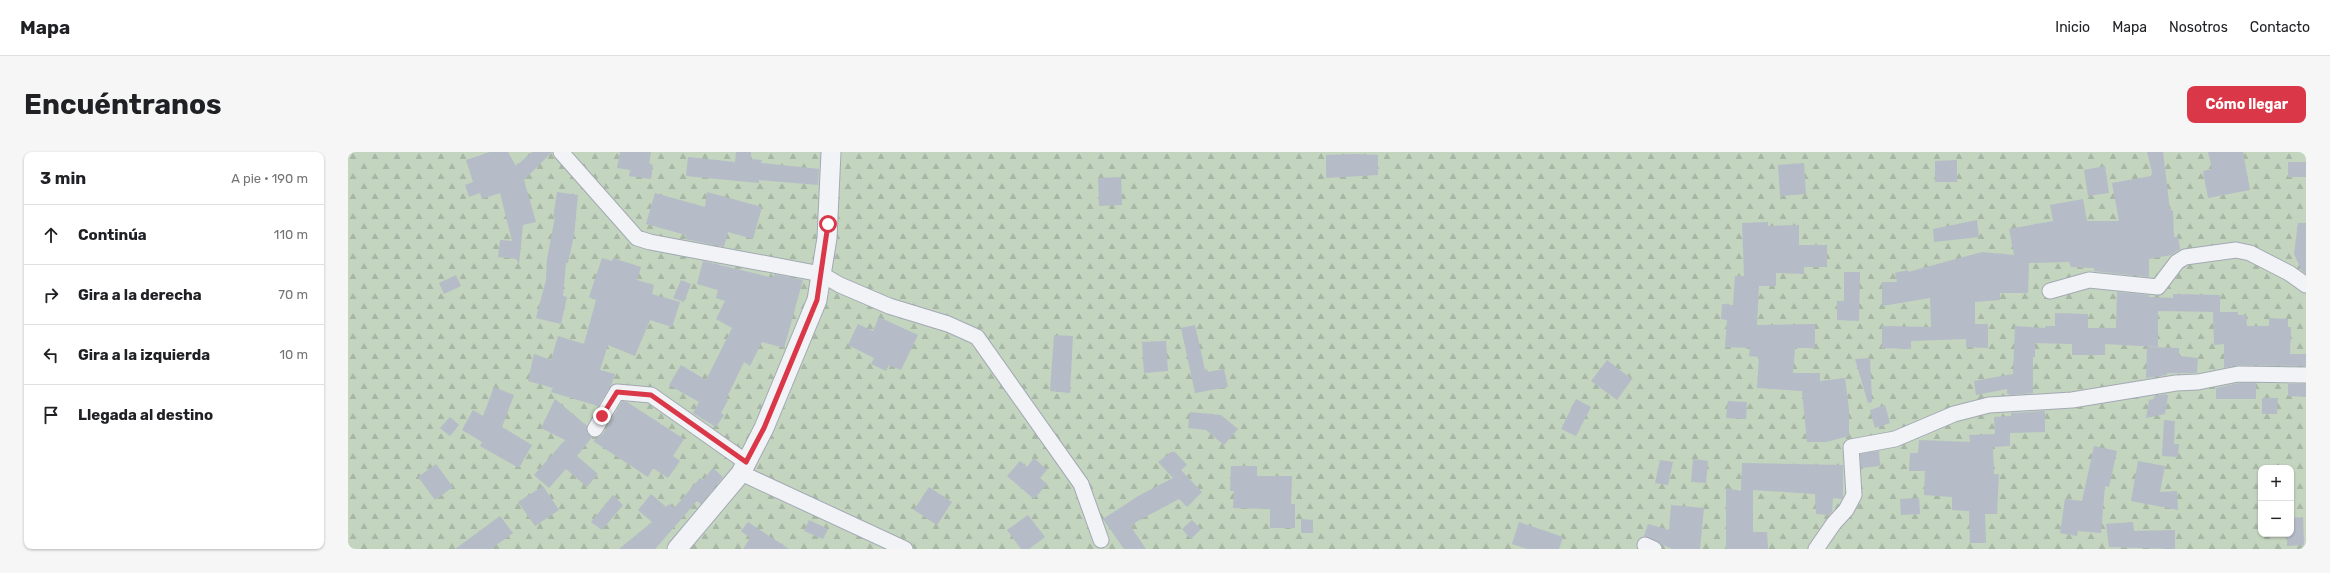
<!DOCTYPE html>
<html lang="es">
<head>
<meta charset="utf-8">
<style>
	body { margin:0; font-family:Rubik,sans-serif; background:#f6f6f6; color:#202124 }
	.controls { position:absolute; right:12px; bottom:12px; display:grid; overflow:hidden; border-radius:8px; box-shadow:0 1px 3px #0004 }
	.controls button { width:36px; height:36px; display:grid; place-items:center; padding:0; border:0; border-bottom:1px solid #e0e0e0; background:#fff; color:#202124; font:20px sans-serif }
	.stop { position:absolute; width:12px; height:12px; margin:-9px; border:3px solid #da3749; border-radius:50%; background:#fff }
	.stop.end { background:#da3749; border-color:#fff; box-shadow:0 1px 4px #0008 }
	.list { margin:0; padding:0; list-style:none }
	h2 { display:flex; justify-content:space-between; align-items:center; height:52px; margin:0; padding:0 16px; font-size:17px }
	h2 small { font-size:13px; font-weight:400; color:#757577 }
	.list li { display:grid; grid-template-columns:26px 1fr auto; gap:12px; align-items:center; box-sizing:border-box; height:60px; padding:0 16px; border-top:1px solid #e0e0e0 }
	.list b { display:block; font-size:15px; white-space:nowrap }
	.list em { font-size:13px; font-style:normal; color:#757577 }
	.icon { flex:none; width:22px; height:22px; fill:none; stroke:currentColor; stroke-width:2; stroke-linecap:round; stroke-linejoin:round }
	.map { position:relative; flex:none; width:1958px; height:397px; overflow:hidden; border-radius:8px }
	header { display:flex; align-items:center; gap:24px; box-sizing:border-box; height:56px; padding:0 20px; background:#fff; border-bottom:1px solid #e0e0e0 }
	header strong { font-size:19px }
	nav { display:flex; gap:22px; margin-inline-start:auto; font-size:14px }
	.intro { display:flex; align-items:center; justify-content:space-between; box-sizing:border-box; height:96px; padding:0 24px }
	h1 { margin:0; font-size:28px }
	.button { padding:10px 18px; border-radius:8px; background:#da3749; color:#fff; font-size:14px; font-weight:700 }
	main { display:flex; gap:24px; padding:0 24px }
	aside { flex:1; background:#fff; border-radius:8px; box-shadow:0 1px 3px #0004 }
	.map>svg:first-child { display:block }
	.forest { fill:url(#forest-firs); fill-rule:evenodd }
	.building { fill:#b5bbc7 }
	.lines { fill:none; stroke-linecap:round; stroke-linejoin:round }
	.minor-casing { stroke:#a3a9b4; stroke-width:17 }
	.tertiary-casing { stroke:#a3a9b4; stroke-width:21 }
	.minor { stroke:#f1f3f7; stroke-width:15 }
	.tertiary { stroke:#f1f3f7; stroke-width:19 }
	.route { stroke:#da3749; stroke-width:5 }
</style>
</head>
<body>
<header>
<strong>Mapa</strong>
<nav><a>Inicio</a><a>Mapa</a><a>Nosotros</a><a>Contacto</a></nav>
</header>
<div class="intro"><h1>Encuéntranos</h1><a class="button">Cómo llegar</a></div>
<main>
<aside>
<h2>3 min<small>A pie · 190 m</small></h2>
<ul class="list">
<li><svg class="icon" aria-label="ahead" viewBox="0 0 24 24"><path d="M12 20V5M6 11l6-6 6 6"/></svg><div><b>Continúa</b></div><em>110 m</em></li>
<li><svg class="icon" aria-label="right" viewBox="0 0 24 24"><path d="M7 20v-9h11M14 6l5 5-5 5"/></svg><div><b>Gira a la derecha</b></div><em>70 m</em></li>
<li><svg class="icon" aria-label="left" viewBox="0 0 24 24"><path d="M17 20v-9H6M10 6l-5 5 5 5"/></svg><div><b>Gira a la izquierda</b></div><em>10 m</em></li>
<li><svg class="icon" aria-label="arrive" viewBox="0 0 24 24"><path d="M6 21V4h12l-3 4 3 4H6"/></svg><div><b>Llegada al destino</b></div></li>
</ul>
</aside>
<div class="map">
<svg width="1958" height="397" viewBox="0 0 1958 397">
	<defs>
		<pattern id="forest-firs" width="22" height="20" patternUnits="userSpaceOnUse"><rect width="22" height="20" fill="#c3d4bf"/><path d="M5 1l3.5 6h-7zM16 11l3.5 6h-7z" fill="#a7b6a5"/></pattern>
	</defs>
	<rect width="100%" height="100%" fill="#dee2e9"/>
	<path class="forest" d="M0 0H1958V397H0ZM1913 316H1943V382H1913Z"/>
	<path class="building" d="M142 0H160L168 14 184 0H204L176 28 188 70 175 73 171 112 168 107 150 105 152 88 164 89 152 41 134 47 132 41 121 45 117 33 125 30 118 8Z
		M272 0H303L301 12 305 13 303 27 281 24 282 18 269 16Z
		M388 0H403V7L414 8 413 11 471 17 470 33 411 28V31L338 24 340 5 387 10Z
		M1799 0H1815L1822 58H1825L1826 85H1830L1832 97 1823 103 1801 107V125L1746 119V116L1723 115 1721 110 1681 111 1680 141H1652V148L1627 150V172H1640V196L1618 195V187L1563 189V197L1534 196V174L1583 175 1582 146 1534 154V130H1549L1547 121 1560 118V120L1634 100 1666 103 1661 77 1705 69 1702 53 1735 47 1739 69H1771L1764 31 1803 24 1804 20Z
		M1860 0H1895L1902 38 1860 46 1855 19 1864 17Z
		M1007 2 1030 3V23L978 26V3Z
		M1609 8V30H1587V9Z
		M1940 10H1958V25H1940Z
		M1456 11 1458 42 1432 44 1430 13Z
		M1757 14 1761 41 1740 44 1736 18Z
		M773 25 774 53 751 54 750 26Z
		M209 40 230 43 226 84 220 111H218L215 144 219 145 213 172 188 166 198 128 199 107 207 65 205 66Z
		M359 40 414 55 405 87 380 80 376 95 337 87 338 83 298 72 307 41 357 55Z
		M1629 68 1631 85 1586 90 1585 77Z
		M1420 70V74L1451 73V93H1479V115H1456V122L1428 121V134H1411L1409 173 1467 172V196H1447L1445 221H1472V229L1497 226 1501 257V284L1478 290H1459L1454 239 1409 236 1411 205 1401 204 1402 196 1377 195 1379 168 1373 167 1374 152 1385 153 1387 124H1396L1394 71Z
		M1950 71H1958V122L1954 119 1946 102Z
		M254 106 264 109 265 106 293 115 289 128 306 133 304 142 332 150 324 175 302 168 287 204 260 193 252 218 267 222 263 234 250 254 203 240 205 236 180 229 186 202 203 208 210 184 236 192 248 148 241 145Z
		M355 109 426 126V122L455 128 436 196 414 190 402 214 396 210 378 247 380 248 373 261 376 263 368 275 345 261 351 250 321 233 333 213 358 228 384 176 368 167 377 149 368 146 370 138 349 132Z
		M1496 120H1512L1511 169 1489 168V149H1496Z
		M108 123 113 134 96 142 91 131Z
		M333 128 343 132 336 150 325 146Z
		M1769 140 1801 143V145L1825 146V142L1872 143V160H1890V163H1898L1899 174H1921V166L1940 167V175H1943L1942 202H1958V214L1890 213 1876 216V192L1866 193 1865 160H1871L1810 159V195L1757 192V203H1724V192L1687 191V205H1685V241L1662 243 1659 241V237L1628 243 1626 229 1665 222 1667 174 1697 176V174H1707V161L1740 162V176H1768Z
		M531 165 570 183 553 218 541 213 538 219 523 212 526 206 500 193 510 172 525 179Z
		M847 173 857 218 859 217 860 220 876 217 880 235 847 241 833 176Z
		M706 183 725 184 722 241 702 239Z
		M818 189 820 219 796 221 794 190Z
		M1799 195 1831 196V204L1850 206 1849 221H1819V223L1798 226Z
		M1522 206 1524 250 1520 251 1507 207Z
		M1259 208 1284 227 1269 248 1243 229Z
		M1891 231H1908V247H1868V236Z
		M1940 232H1958V245L1940 244Z
		M146 235 166 243 154 275 184 293 171 316 132 294 134 290 114 278 125 258 135 264Z
		M1818 242 1820 244 1817 262 1798 266 1801 248 1806 247 1807 244Z
		M1914 246H1930L1929 262H1914Z
		M207 247 239 274V281L244 285 229 304 250 322 239 335 218 317 201 336 186 323 217 288 193 276Z
		M1228 247 1243 255 1228 284 1213 277Z
		M274 249 279 250 336 287 325 304 332 309 320 326 305 316 300 325 245 289 255 282Z
		M1380 249 1399 250 1398 267 1378 266Z
		M1537 253 1542 271 1527 276 1522 258Z
		M1697 259V280L1662 281V294L1645 295 1646 322H1651L1649 362H1637L1638 391H1622L1621 359 1604 358V345L1576 343 1577 319H1561L1562 301H1570L1571 288 1622 290 1621 283 1647 282 1646 265 1663 264V261Z
		M842 260 873 263 890 277 876 293 858 278 840 276Z
		M102 265 111 273 102 284 92 276Z
		M1816 268 1827 269 1826 292H1831L1830 305 1814 304Z
		M1746 294 1769 299 1761 335 1757 334 1753 381 1730 379 1729 384 1712 381 1717 347 1734 349Z
		M1531 299 1532 314 1513 316 1512 302Z
		M823 300H827L839 313 833 318 854 340 839 355 831 347 788 370 783 375 798 397H776L755 367 792 343 825 326 810 310Z
		M686 306 699 318 692 326 699 332 686 347 659 324 672 309 679 315Z
		M1345 307 1360 309 1358 331 1343 330Z
		M1312 308 1325 310 1320 333 1307 331Z
		M1790 309 1817 314 1812 340 1829 339 1830 358 1783 349Z
		M1394 311 1495 313V345L1494 347 1485 346 1484 360 1481 363 1468 362 1467 342 1405 338V380H1419L1420 397H1378V336L1393 339Z
		M88 312 105 335 87 348 70 325Z
		M883 314H909V324H944L943 352H947V376H922V357L885 356 886 339H882Z
		M365 316 375 325 353 352 349 349 307 397H271L304 370 290 358 303 342 318 355 321 352 326 356 352 326 355 328Z
		M195 334 211 358 187 374 170 350Z
		M581 335 604 350 589 373 566 358Z
		M265 343 275 353 254 378 243 370Z
		M1571 346 1572 362 1553 363 1552 347Z
		M1323 353 1356 356 1352 397H1324L1296 384 1300 372 1321 378Z
		M680 363 697 385 681 397H673L659 378Z
		M152 364 165 381 143 397H107Z
		M1955 365 1956 393 1939 394V382H1943V366Z
		M953 367 965 368V381H953Z
		M461 368 480 377 475 387 456 379Z
		M844 368 853 377 843 387 834 377Z
		M400 370 441 397H395L402 386 393 379Z
		M1171 370 1215 385 1211 397H1180L1164 392Z
		M1785 370 1786 379 1827 378V397L1761 395 1758 372Z"/>
	<g class="lines">
		<defs>
			<path id="minor" d="M213 0 289 86 302 90 473 122 492 133 541 154 600 172 629 185 733 332 753 388
				M1702 139 1741 128 1810 135 1829 110 1837 105 1888 98 1902 101 1941 121 1958 133
				M247 277 269 240 303 243 398 310
				M393 321 557 397
				M1297 393 1306 397
				M1468 397 1486 371 1498 358 1506 343 1503 295 1547 287 1606 262 1641 253 1724 248 1828 231 1850 230 1890 222 1958 223"/>
			<path id="tertiary" d="M329 397 393 321 416 276 469 148 479 86 483 0"/>
		</defs>
		<use href="#minor" class="minor-casing"/>
		<use href="#tertiary" class="tertiary-casing"/>
		<use href="#minor" class="minor"/>
		<use href="#tertiary" class="tertiary"/>
	</g>
	<g class="lines">
		<path class="route" d="M254 264 269 240 303 243 398 310 416 276 469 148 480 72"/>
	</g>
</svg>
<div class="controls">
<button>+</button>
<button>−</button>
</div>
<div class="stop" style="left:480px;top:72px"></div>
<div class="stop end" style="left:254px;top:264px"></div>
</div>
</main>
</body>
</html>
